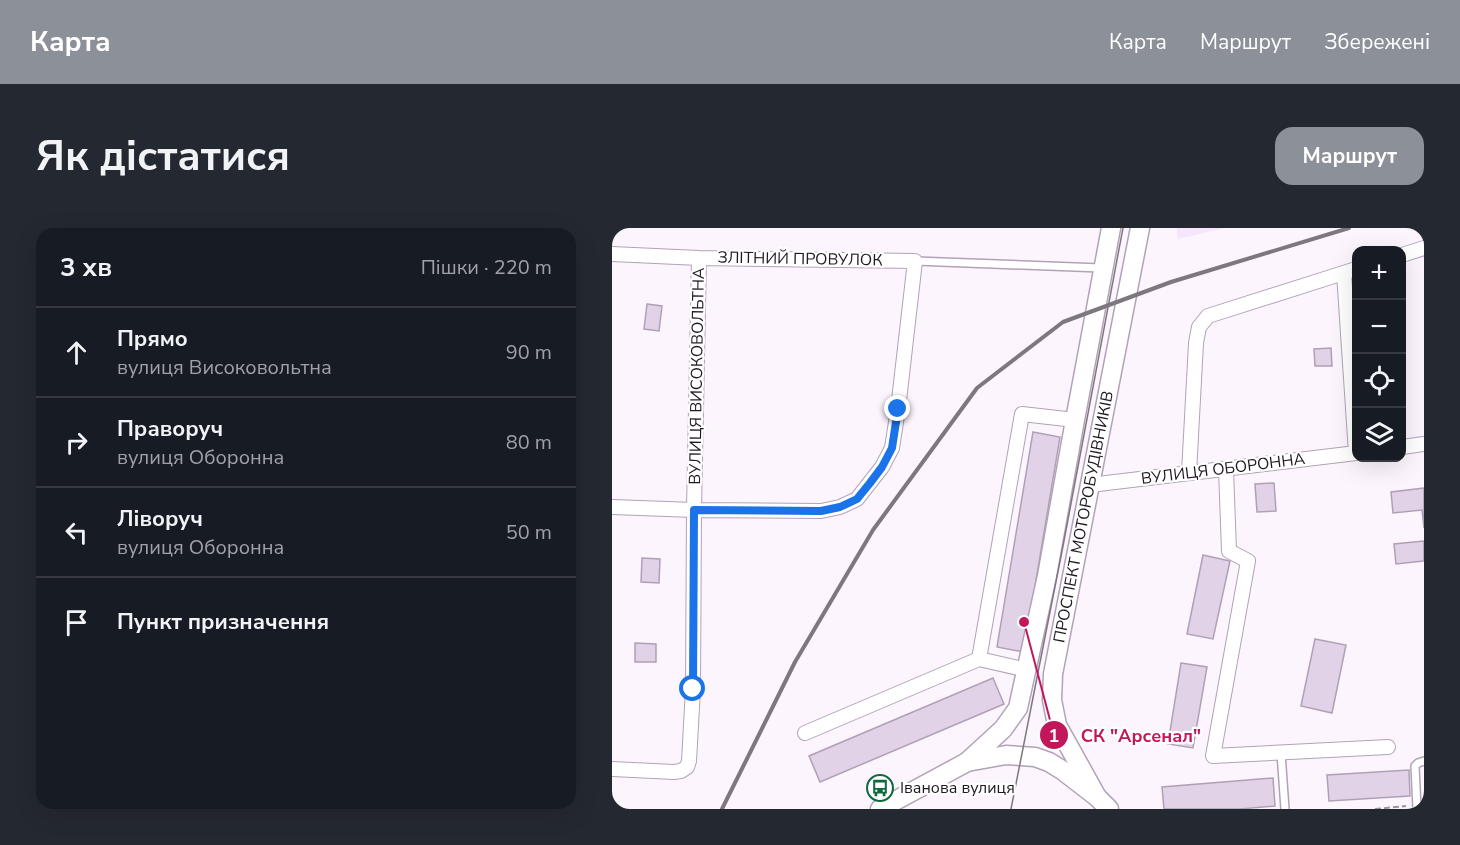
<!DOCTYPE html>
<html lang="uk">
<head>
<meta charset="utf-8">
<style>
	body { margin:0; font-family:"Nunito Sans",sans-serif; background:#242831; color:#f1f3f6 }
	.controls { position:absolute; right:18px; top:18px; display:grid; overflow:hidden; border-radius:12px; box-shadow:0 6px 24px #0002 }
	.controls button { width:54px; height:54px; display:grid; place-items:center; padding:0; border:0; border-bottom:2px solid #363941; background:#171b24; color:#f1f3f6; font:30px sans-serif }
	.stop { position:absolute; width:18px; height:18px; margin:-14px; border:4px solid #1a73e8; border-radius:50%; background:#fff }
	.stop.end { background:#1a73e8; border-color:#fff; box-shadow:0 2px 6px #0008 }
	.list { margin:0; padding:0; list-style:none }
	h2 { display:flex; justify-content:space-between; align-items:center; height:78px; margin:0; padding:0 24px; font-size:26px }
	h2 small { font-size:20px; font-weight:400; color:#9ea1a6 }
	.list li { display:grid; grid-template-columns:39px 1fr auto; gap:18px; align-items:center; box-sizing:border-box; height:90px; padding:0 24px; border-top:2px solid #363941 }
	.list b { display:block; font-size:22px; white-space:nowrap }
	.list p { margin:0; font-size:20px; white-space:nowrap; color:#9ea1a6 }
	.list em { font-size:20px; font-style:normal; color:#9ea1a6 }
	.icon { flex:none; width:33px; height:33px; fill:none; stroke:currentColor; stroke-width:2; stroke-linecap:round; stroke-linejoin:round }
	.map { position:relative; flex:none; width:812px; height:581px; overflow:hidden; border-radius:18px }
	header { display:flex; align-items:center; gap:36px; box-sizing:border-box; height:84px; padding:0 30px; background:#8c9099; color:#fff }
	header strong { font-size:28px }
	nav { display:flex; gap:33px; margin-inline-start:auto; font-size:21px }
	.intro { display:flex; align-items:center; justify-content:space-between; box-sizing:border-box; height:144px; padding:0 36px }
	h1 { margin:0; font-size:42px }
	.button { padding:15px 27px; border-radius:18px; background:#8c9099; color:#fff; font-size:21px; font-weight:700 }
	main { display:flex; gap:36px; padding:0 36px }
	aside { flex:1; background:#171b24; border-radius:18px; box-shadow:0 6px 24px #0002 }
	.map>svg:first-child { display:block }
	.built { fill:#f7e5fd }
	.building { fill:#e2d2e8; stroke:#b0a0b5; stroke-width:1.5 }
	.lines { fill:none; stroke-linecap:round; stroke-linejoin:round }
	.lane-casing { stroke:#b2a2b7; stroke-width:10 }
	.street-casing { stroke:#b2a2b7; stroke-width:16 }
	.secondary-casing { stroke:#b2a2b7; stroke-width:21 }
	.path { stroke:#98929a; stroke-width:2; stroke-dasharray:6 3; stroke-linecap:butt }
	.lane { stroke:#fff; stroke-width:7 }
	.street { stroke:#fff; stroke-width:14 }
	.secondary { stroke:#fff; stroke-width:18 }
	.tram { stroke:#7e7780; stroke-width:1.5 }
	.rail { stroke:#7e7780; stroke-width:4 }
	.route { stroke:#1a73e8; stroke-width:8 }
	.labels { text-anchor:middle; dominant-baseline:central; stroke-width:4.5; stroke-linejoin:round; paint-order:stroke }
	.street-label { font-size:16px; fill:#1f1921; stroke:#fff }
	.poi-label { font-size:16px; fill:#1f1921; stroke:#fff; text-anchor:start }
	.leader { fill:none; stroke:#c2185b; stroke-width:2 }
	.callout-dot { fill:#c2185b; stroke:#fff; stroke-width:2 }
	.mark-label { font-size:18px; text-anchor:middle; font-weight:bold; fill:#fff }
	.callout-label { font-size:18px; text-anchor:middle; font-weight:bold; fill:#c2185b; stroke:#fff; stroke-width:4.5; stroke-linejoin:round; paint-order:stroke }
</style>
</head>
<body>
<header>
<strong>Карта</strong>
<nav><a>Карта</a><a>Маршрут</a><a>Збережені</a></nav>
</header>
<div class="intro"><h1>Як дістатися</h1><a class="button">Маршрут</a></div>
<main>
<aside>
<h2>3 хв<small>Пішки · 220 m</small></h2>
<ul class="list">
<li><svg class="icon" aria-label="ahead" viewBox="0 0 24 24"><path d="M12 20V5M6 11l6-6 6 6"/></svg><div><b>Прямо</b><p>вулиця Високовольтна</p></div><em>90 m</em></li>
<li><svg class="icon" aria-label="right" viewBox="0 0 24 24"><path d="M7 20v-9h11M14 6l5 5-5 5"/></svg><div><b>Праворуч</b><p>вулиця Оборонна</p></div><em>80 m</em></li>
<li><svg class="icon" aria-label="left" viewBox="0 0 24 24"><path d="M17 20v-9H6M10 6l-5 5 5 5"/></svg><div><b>Ліворуч</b><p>вулиця Оборонна</p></div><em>50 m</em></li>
<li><svg class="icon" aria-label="arrive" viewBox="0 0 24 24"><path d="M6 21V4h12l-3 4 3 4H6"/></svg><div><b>Пункт призначення</b></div></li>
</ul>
</aside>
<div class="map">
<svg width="812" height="581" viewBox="0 0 812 581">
	<rect width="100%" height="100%" fill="#fcf5fe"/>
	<path class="built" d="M565 0H613L565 11Z"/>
	<path class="building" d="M35 76 50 78 47 103 32 101Z
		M719 120 720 138H703L702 121Z
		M421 204 448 209 412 424 385 419Z
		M662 255 664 283 645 284 643 256Z
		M812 260V300L810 282 781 285 779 264Z
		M812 313V333L784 336 782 316Z
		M591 327 618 333 601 411 575 406Z
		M30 330 48 331 47 355 29 354Z
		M703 411 734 417 720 485 689 478Z
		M23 415 44 416V434H23Z
		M569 435 595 439 581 520 556 516Z
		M381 450 392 476 208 554 197 528Z
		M797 542 798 568 717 573 715 547Z
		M661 550 663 578 628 581H552L550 559Z"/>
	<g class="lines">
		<defs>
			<path id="lane" d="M303 33 489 40
				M669 525 673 581
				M805 581 803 538 806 535 812 533"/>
			<path id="street" d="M0 26 87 30 303 33 286 181 280 220 270 239 245 271 228 279 209 283 82 282 0 279
				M790 27 812 20
				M732 45 744 225
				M790 219 812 216
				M614 241 617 323 636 333 601 528 776 519
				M577 245 584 115 587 99 596 88 744 41
				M478 257 744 225
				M415 442 367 431 410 186 463 192
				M193 505 367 431
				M0 541 62 544 69 543 75 539 77 533 81 461 82 282 87 30"/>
			<g id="secondary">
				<path d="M355 534 391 501 406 480 435 348 463 192 499 0"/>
				<path id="s1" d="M485 569 445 497 440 472 441 446 528 0"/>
				<path d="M268 581 355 534 394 527 423 529 437 534 450 542 485 569 497 581"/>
			</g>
		</defs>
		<use href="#lane" class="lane-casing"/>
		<use href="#street" class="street-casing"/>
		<use href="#secondary" class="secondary-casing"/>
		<path class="path" d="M763 581 794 578"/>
		<use href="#lane" class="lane"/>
		<use href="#street" class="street"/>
		<use href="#secondary" class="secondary"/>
		<path class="tram" d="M399 581 451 318 511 0"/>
		<path class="rail" d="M110 581 183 434 261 302 365 160 451 94 559 54 737 0"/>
	</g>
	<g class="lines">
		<path class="route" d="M81 461 82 282 209 283 228 279 245 271 258 255 270 239 280 220 286 181"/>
	</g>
	<defs>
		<symbol id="bus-ring" viewBox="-11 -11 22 22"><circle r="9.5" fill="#fff" stroke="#0f693c" stroke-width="1.5"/><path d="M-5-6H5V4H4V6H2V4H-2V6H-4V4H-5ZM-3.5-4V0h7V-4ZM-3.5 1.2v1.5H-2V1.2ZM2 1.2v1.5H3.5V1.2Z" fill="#0f693c"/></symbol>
	</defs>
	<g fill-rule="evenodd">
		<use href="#bus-ring" x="253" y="545" width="30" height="30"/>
	</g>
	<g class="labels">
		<g class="street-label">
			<text transform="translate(188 31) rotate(1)">ЗЛІТНИЙ ПРОВУЛОК</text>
			<text transform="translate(85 148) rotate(-89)">ВУЛИЦЯ ВИСОКОВОЛЬТНА</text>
			<text transform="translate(611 241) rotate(-7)">ВУЛИЦЯ ОБОРОННА</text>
			<text stroke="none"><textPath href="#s1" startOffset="294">ПРОСПЕКТ МОТОРОБУДІВНИКІВ</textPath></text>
		</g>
		<g class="poi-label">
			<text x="288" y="560">Іванова вулиця</text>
		</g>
	</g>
	<path class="leader" d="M412 394L442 507"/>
	<g class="callout-dot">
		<circle cx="412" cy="394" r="6"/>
		<circle cx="442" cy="507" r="15"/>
	</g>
	<g class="mark-label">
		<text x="442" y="514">1</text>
	</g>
	<g class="callout-label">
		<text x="529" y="514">СК "Арсенал"</text>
	</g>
</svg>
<div class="controls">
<button>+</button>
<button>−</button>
<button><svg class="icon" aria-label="locate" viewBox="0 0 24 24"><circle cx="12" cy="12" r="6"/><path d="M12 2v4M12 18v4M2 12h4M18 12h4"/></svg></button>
<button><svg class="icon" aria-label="layers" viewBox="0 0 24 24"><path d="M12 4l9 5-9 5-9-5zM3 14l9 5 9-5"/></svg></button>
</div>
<div class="stop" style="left:81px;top:461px"></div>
<div class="stop end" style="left:286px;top:181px"></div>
</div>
</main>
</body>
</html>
